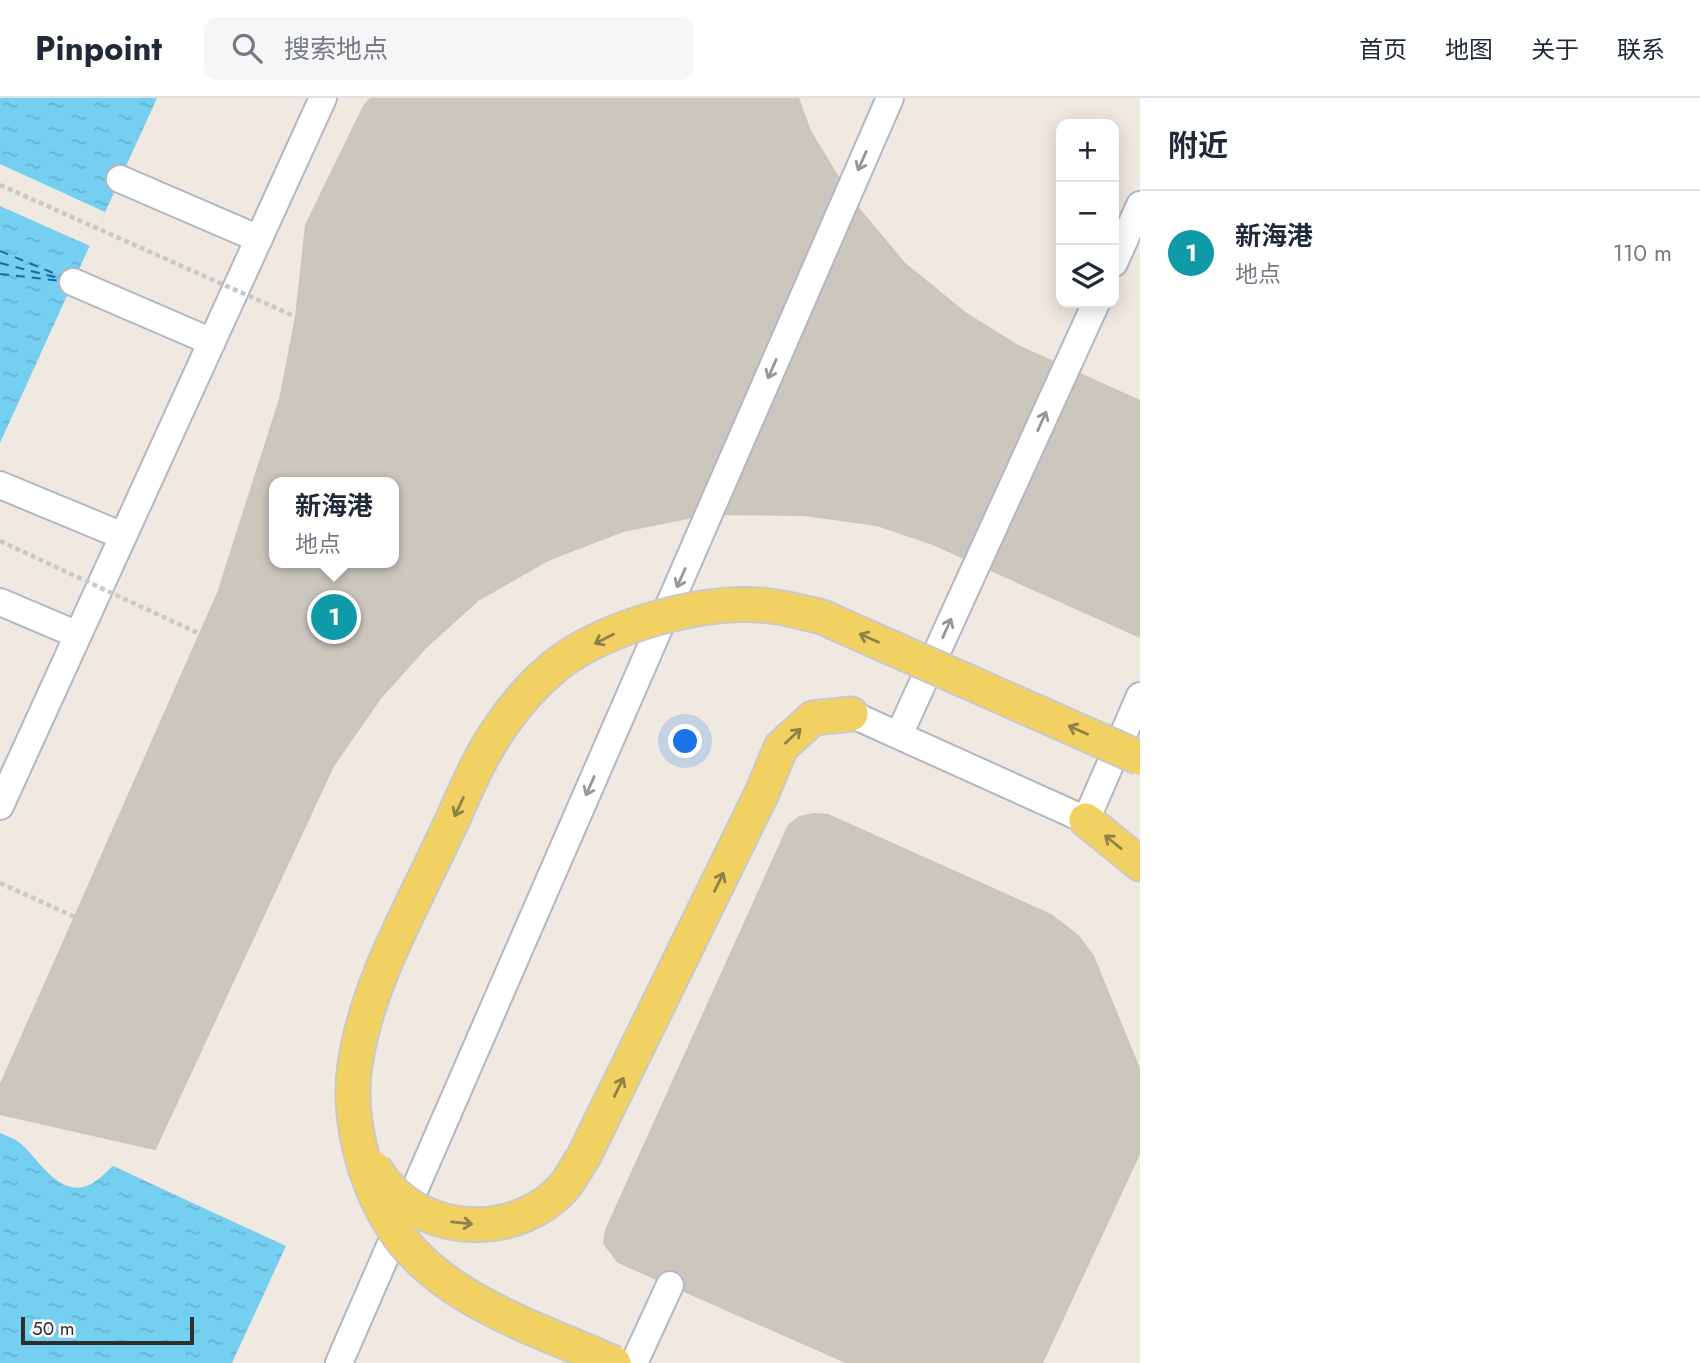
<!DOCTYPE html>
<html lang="zh">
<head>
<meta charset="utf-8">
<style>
	body { margin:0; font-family:Jost,"Noto Sans SC",sans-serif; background:#f6f6f7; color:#1f2937 }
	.controls { position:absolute; right:21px; top:21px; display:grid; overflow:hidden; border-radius:14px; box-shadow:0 4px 18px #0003 }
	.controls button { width:63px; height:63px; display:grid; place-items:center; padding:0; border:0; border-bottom:2px solid #e0e1e3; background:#fff; color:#1f2937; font:35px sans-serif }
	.scale { position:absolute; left:21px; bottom:18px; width:173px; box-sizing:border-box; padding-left:7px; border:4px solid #2e2e2e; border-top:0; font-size:19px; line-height:24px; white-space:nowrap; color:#2e2e2e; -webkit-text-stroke:5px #fff; paint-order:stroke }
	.you { position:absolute; left:686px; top:644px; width:24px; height:24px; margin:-18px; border:5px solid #fff; border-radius:50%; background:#1a73e8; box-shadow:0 0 0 10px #1a73e833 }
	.badge { display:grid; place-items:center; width:46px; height:46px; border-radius:50%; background:#4264fb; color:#fff; font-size:23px; font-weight:700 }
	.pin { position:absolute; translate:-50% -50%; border:4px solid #fff; box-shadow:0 2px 7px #0006 }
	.popup { position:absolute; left:269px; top:379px; width:130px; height:91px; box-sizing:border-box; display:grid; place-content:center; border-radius:14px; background:#fff; filter:drop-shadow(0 2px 5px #0005); font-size:23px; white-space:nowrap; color:#747a83 }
	.popup b { font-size:26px; color:#1f2937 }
	.popup::after { content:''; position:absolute; left:50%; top:100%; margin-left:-14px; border:14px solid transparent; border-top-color:#fff }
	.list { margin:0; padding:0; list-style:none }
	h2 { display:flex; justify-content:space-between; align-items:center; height:91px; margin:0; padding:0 28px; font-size:30px }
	h2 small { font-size:23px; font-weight:400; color:#747a83 }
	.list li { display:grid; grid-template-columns:46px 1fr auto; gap:21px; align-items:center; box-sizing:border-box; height:126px; padding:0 28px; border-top:2px solid #e0e1e3 }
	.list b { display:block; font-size:26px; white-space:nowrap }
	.list p { margin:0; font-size:23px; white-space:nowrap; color:#747a83 }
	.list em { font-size:23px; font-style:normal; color:#747a83 }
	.icon { flex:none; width:38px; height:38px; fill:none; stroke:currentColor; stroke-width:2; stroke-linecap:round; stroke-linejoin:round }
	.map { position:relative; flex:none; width:1140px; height:1265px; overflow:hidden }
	header { display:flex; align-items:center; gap:42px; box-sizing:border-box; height:98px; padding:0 35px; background:#fff; border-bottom:2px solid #e0e1e3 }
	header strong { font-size:33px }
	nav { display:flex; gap:38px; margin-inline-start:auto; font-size:24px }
	.search { width:490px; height:63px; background:#f6f6f7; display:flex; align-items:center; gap:18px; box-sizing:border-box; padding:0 24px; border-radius:14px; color:#747a83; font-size:26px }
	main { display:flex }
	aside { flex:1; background:#fff }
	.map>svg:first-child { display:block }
	.water { fill:url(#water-ripples) }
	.pier { fill:#efe9e1 }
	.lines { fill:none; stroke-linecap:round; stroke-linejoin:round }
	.ferry { stroke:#0d6fa3; stroke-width:2; stroke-dasharray:9 7; stroke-linecap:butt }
	.building { fill:#cbc7bf; stroke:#cbc5ba; stroke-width:2; fill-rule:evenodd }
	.minor-casing { stroke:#b4b7c1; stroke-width:30 }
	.major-casing { stroke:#c9c9c9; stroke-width:37 }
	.path { stroke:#c9c9c9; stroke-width:4.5; stroke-dasharray:5 3.5; stroke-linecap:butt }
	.minor { stroke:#fff; stroke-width:26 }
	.major { stroke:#f2d163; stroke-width:33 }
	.major-bridge-casing { stroke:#c9c9c9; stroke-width:37; stroke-linecap:butt }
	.path-bridge { stroke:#c9c9c9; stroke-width:4.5; stroke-dasharray:5 3.5; stroke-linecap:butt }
	.major-bridge { stroke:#f2d163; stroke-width:33 }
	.oneway { stroke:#969696 }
	.oneway2 { stroke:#908048 }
</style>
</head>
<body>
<header>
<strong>Pinpoint</strong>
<div class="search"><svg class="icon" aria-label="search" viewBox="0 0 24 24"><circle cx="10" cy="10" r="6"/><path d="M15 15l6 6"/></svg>搜索地点</div>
<nav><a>首页</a><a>地图</a><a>关于</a><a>联系</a></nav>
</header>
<main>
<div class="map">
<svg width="1140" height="1265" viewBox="0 0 1140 1265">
	<defs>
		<pattern id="water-ripples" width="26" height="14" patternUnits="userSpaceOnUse" patternTransform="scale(1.75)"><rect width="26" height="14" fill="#75cff0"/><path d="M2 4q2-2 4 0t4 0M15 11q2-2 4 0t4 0" fill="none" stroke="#66b2ce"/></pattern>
	</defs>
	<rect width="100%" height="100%" fill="#efe9e1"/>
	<path class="water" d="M0 0H157L0 345Z
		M0 1035C7 1038 14 1040 20 1045 39 1061 60 1102 91 1086 99 1082 106 1074 113 1068L286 1148 232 1265H0Z"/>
	<path class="pier" d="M0 66 105 114 90 148 0 108Z"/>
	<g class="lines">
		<path class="ferry" d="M0 153 63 179
			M0 165 62 181
			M0 176 62 183"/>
	</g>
	<path class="building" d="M371 0H798L810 33 853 104 904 165 965 215 1018 248 1140 303V539L933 446 877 427 804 417 708 416 623 433 550 461 478 502 425 550 381 599 333 668 155 1051 0 1016V988L218 495 280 301 296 219 306 127 363 10ZM274 384H394V465H274Z
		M814 716 828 717 1051 817 1078 838 1093 858 1140 973V1054L1042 1265H848L618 1164 604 1145 606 1132 789 727 800 719Z"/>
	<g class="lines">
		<defs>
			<path id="minor" d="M120 81 259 141
				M1114 165 1140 107
				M73 184 212 244
				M0 387 123 438
				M0 504 78 537
				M851 616 1086 722 1140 598
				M899 637 1096 205
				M0 708 323 0
				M339 1265 890 0
				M634 1265 670 1187"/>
			<path id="major" d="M762 695 781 649 813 620 851 616
				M1086 722 1140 766"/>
		</defs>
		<use href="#minor" class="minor-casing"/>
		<use href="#major" class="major-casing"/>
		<path class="path" d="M0 785 77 820"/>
		<use href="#minor" class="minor"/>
		<use href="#major" class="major"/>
		<defs>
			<path id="major-bridge" d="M374 1070C380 1078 386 1088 394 1095 440 1139 520 1137 563 1090 571 1081 577 1068 584 1058L762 695
				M614 1265C539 1231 439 1202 393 1129 364 1085 347 1019 355 967 366 889 409 815 442 744 460 708 474 668 497 634 514 608 535 584 559 565 610 527 707 500 770 508 787 510 805 515 822 519L1140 660"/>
		</defs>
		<use href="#major-bridge" class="major-bridge-casing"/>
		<path class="path-bridge" d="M0 87 296 219
			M0 443 200 536"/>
		<use href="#major-bridge" class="major-bridge"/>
	</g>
	<defs><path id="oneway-shaft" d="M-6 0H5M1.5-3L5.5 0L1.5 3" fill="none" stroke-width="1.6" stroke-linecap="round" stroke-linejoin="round" transform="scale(1.75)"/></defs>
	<g class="oneway">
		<use href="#oneway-shaft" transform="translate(862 63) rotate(114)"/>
		<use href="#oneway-shaft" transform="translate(772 271) rotate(114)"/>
		<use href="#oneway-shaft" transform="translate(1042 323) rotate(-66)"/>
		<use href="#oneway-shaft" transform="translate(681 480) rotate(114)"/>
		<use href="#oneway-shaft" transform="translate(947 530) rotate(-66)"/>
		<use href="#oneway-shaft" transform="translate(590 688) rotate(114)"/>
	</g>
	<g class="oneway2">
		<use href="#oneway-shaft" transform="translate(869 540) rotate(-156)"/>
		<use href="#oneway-shaft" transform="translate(604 541) rotate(153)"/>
		<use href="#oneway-shaft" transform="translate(1078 632) rotate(-156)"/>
		<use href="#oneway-shaft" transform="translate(793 638) rotate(-43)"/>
		<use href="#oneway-shaft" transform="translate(459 709) rotate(115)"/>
		<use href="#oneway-shaft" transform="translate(1113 744) rotate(-141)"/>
		<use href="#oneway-shaft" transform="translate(719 784) rotate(-64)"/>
		<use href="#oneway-shaft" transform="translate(619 989) rotate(-64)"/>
		<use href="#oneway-shaft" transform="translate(462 1125) rotate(6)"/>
	</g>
</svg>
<div class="controls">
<button>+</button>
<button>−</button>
<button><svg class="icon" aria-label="layers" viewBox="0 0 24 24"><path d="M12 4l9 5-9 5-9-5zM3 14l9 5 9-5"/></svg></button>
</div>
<div class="scale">50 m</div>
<div class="you"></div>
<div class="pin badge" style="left:334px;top:519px;background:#0f9aa8">1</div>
<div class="popup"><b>新海港</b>地点</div>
</div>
<aside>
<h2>附近<small></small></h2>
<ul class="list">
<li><span class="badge" style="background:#0f9aa8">1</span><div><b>新海港</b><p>地点</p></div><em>110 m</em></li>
</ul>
</aside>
</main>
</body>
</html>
